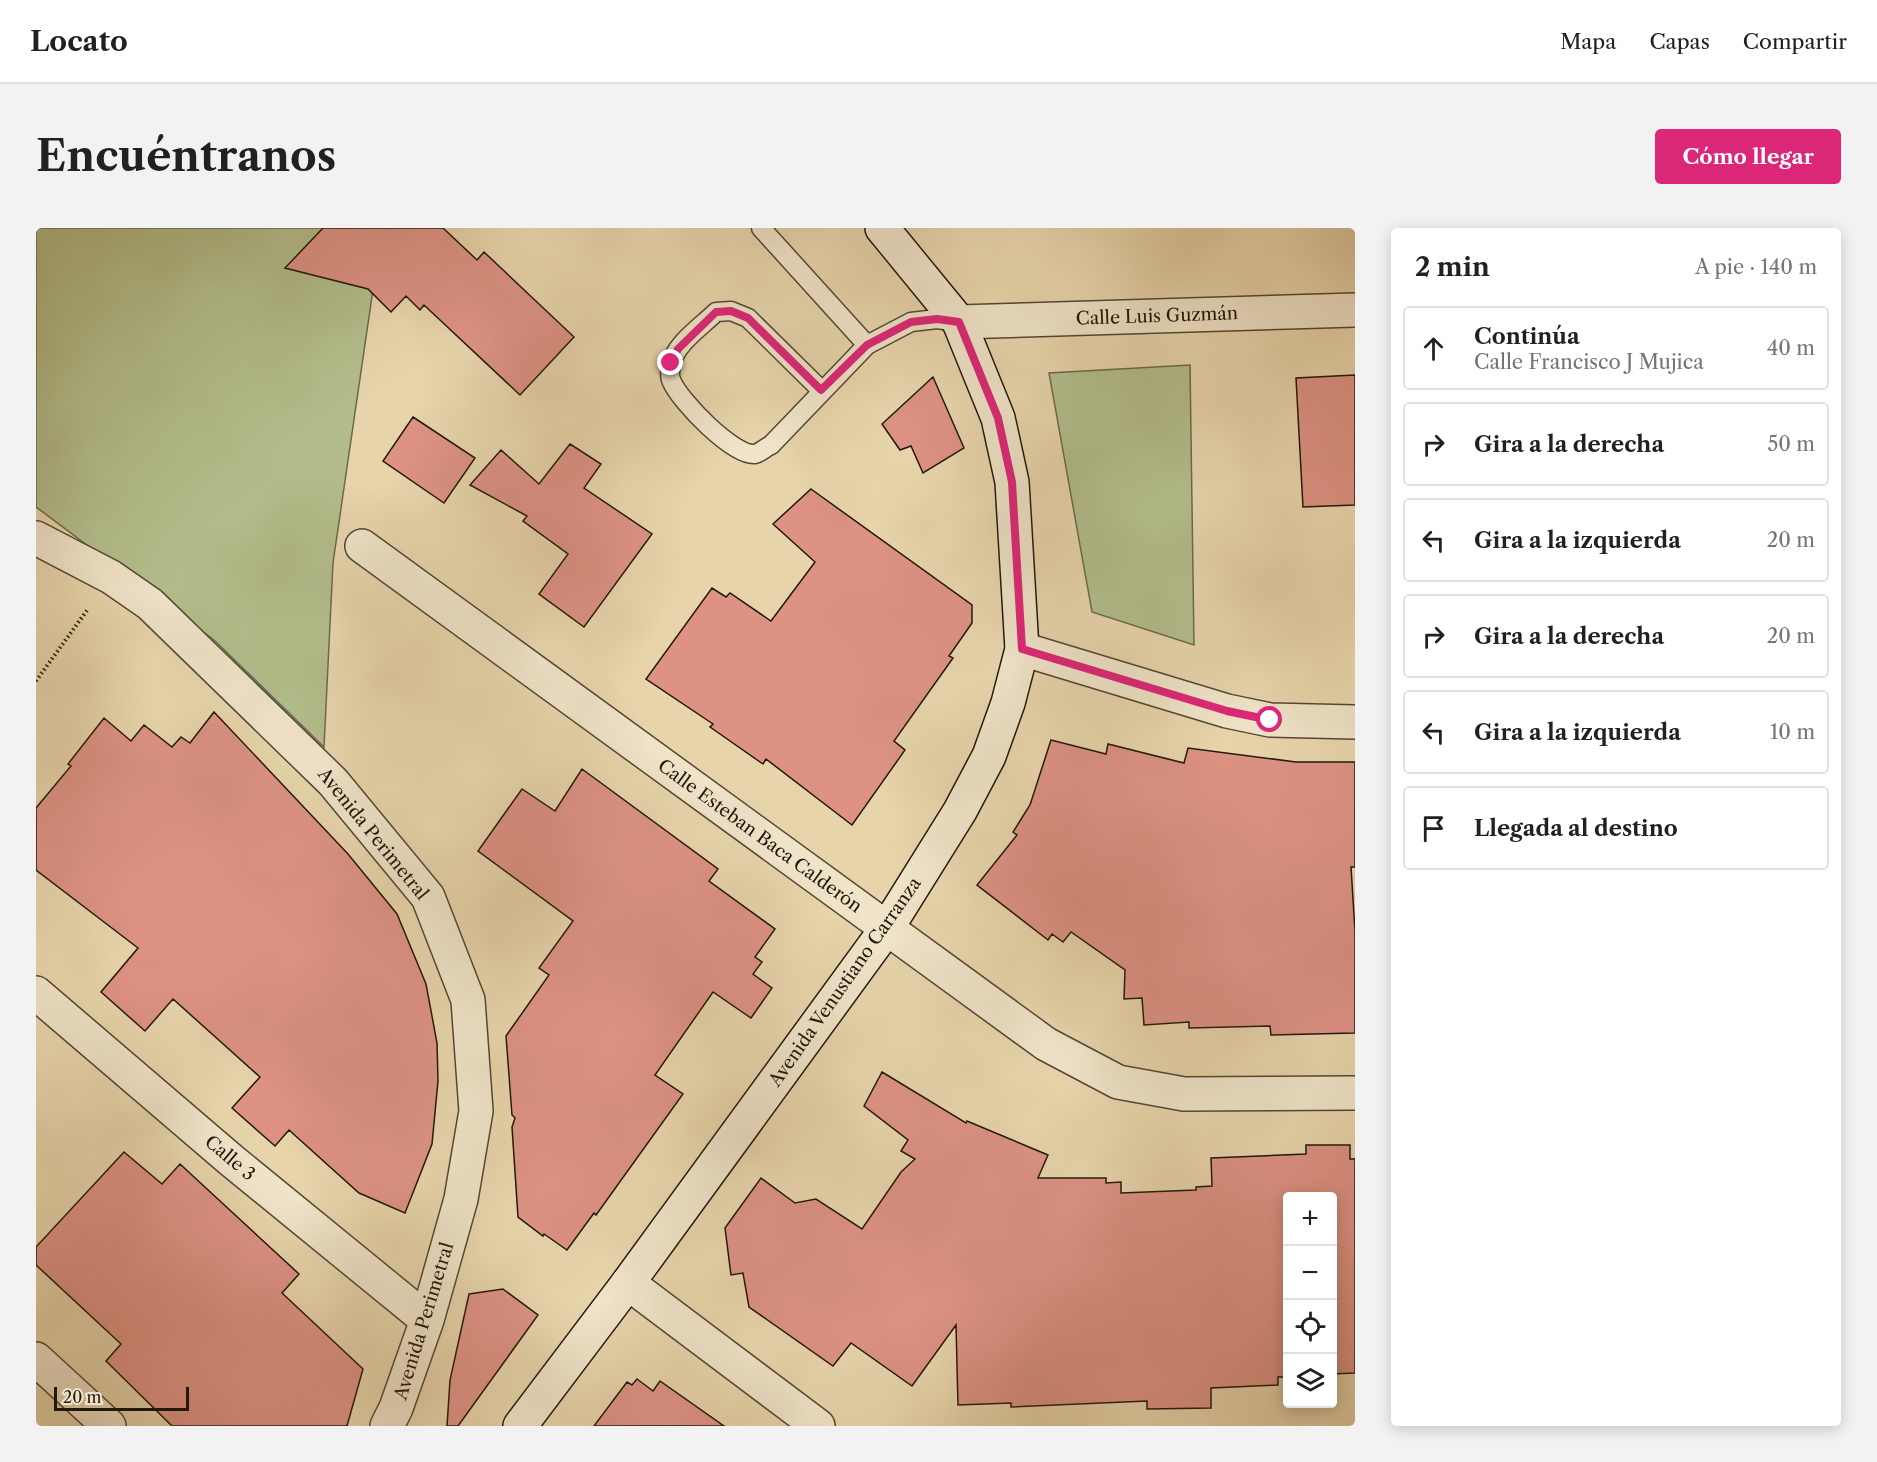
<!DOCTYPE html>
<html lang="es">
<head>
<meta charset="utf-8">
<style>
	body { margin:0; font-family:"Libre Caslon Text",serif; background:#f2f2f2; color:#202124 }
	.controls { position:absolute; right:18px; bottom:18px; display:grid; overflow:hidden; border-radius:6px; box-shadow:0 3px 15px #0003 }
	.controls button { width:54px; height:54px; display:grid; place-items:center; padding:0; border:0; border-bottom:2px solid #e0e0e0; background:#fff; color:#202124; font:30px sans-serif }
	.scale { position:absolute; left:18px; bottom:15px; width:135px; box-sizing:border-box; padding-left:6px; border:3px solid #22180c; border-top:0; font-size:16px; line-height:21px; white-space:nowrap; color:#22180c; -webkit-text-stroke:4px #efe3c8; paint-order:stroke }
	.stop { position:absolute; width:18px; height:18px; margin:-14px; border:4px solid #db2777; border-radius:50%; background:#fff }
	.stop.end { background:#db2777; border-color:#fff; box-shadow:0 2px 6px #0008 }
	.list { margin:0; padding:0; list-style:none }
	h2 { display:flex; justify-content:space-between; align-items:center; height:78px; margin:0; padding:0 24px; font-size:26px }
	h2 small { font-size:20px; font-weight:400; color:#757577 }
	.list li { display:grid; grid-template-columns:39px 1fr auto; gap:18px; align-items:center; box-sizing:border-box; height:84px; margin:0 12px 12px; padding:0 12px; border:2px solid #e0e0e0; border-radius:6px }
	.list b { display:block; font-size:22px; white-space:nowrap }
	.list p { margin:0; font-size:20px; white-space:nowrap; color:#757577 }
	.list em { font-size:20px; font-style:normal; color:#757577 }
	.icon { flex:none; width:33px; height:33px; fill:none; stroke:currentColor; stroke-width:2; stroke-linecap:round; stroke-linejoin:round }
	.map { position:relative; flex:none; width:1319px; height:1198px; overflow:hidden; border-radius:6px }
	header { display:flex; align-items:center; gap:36px; box-sizing:border-box; height:84px; padding:0 30px; background:#fff; border-bottom:2px solid #e0e0e0 }
	header strong { font-size:28px }
	nav { display:flex; gap:33px; margin-inline-start:auto; font-size:21px }
	.intro { display:flex; align-items:center; justify-content:space-between; box-sizing:border-box; height:144px; padding:0 36px }
	h1 { margin:0; font-size:42px }
	.button { padding:15px 27px; border-radius:6px; background:#db2777; color:#fff; font-size:21px; font-weight:700 }
	main { display:flex; gap:36px; padding:0 36px }
	aside { flex:1; background:#fff; border-radius:6px; box-shadow:0 3px 15px #0003 }
	.map>svg:first-child { display:block }
	.green { fill:#b2bd8b; stroke:#6a6a4c; stroke-width:1.5 }
	.building { fill:#dd9284; stroke:#22180c; stroke-width:1.5 }
	.lines { fill:none; stroke-linecap:round; stroke-linejoin:round }
	.lane-casing { stroke:#534734; stroke-width:21 }
	.street-casing { stroke:#534734; stroke-width:36 }
	.secondary-casing { stroke:#22180c; stroke-width:36 }
	.path { stroke:#22180c; stroke-width:4; stroke-dasharray:1.5 3; stroke-linecap:butt }
	.lane { stroke:#efe3c8; stroke-width:18 }
	.street { stroke:#efe3c8; stroke-width:33 }
	.secondary { stroke:#efe3c8; stroke-width:33 }
	.route { stroke:#db2777; stroke-width:8 }
	.labels { text-anchor:middle; dominant-baseline:central; stroke-width:6; stroke-linejoin:round; paint-order:stroke }
	.street-label { font-size:18px; fill:#22180c; stroke:#efe3c8 }
</style>
</head>
<body>
<header>
<strong>Locato</strong>
<nav><a>Mapa</a><a>Capas</a><a>Compartir</a></nav>
</header>
<div class="intro"><h1>Encuéntranos</h1><a class="button">Cómo llegar</a></div>
<main>
<div class="map">
<svg width="1319" height="1198" viewBox="0 0 1319 1198">
	<rect width="100%" height="100%" fill="#e7d4ab"/>
	<filter id="stains"><feTurbulence type="fractalNoise" baseFrequency=".00333" numOctaves="4"/><feColorMatrix values="0 0 0 0 .2 0 0 0 0 .09 0 0 0 0 .02 0 0 0 .5 -.17"/></filter>
	<radialGradient id="worn" r=".72"><stop offset=".6" stop-color="#630" stop-opacity="0"/><stop offset="1" stop-color="#630" stop-opacity=".3"/></radialGradient>
	<path class="green" d="M0 0H346L297 335 288 519 178 412 0 279Z
		M1154 137 1158 417 1056 384 1013 145Z"/>
	<path class="building" d="M287 0H407L441 32 448 24 538 109 484 167 388 77 384 82 370 68 355 84 332 61 249 40Z
		M1319 147V277L1267 279 1260 150Z
		M897 149 928 220 887 245 875 218 864 222 846 196Z
		M377 189 439 230 408 275 347 233Z
		M534 216 565 236 548 260 616 306 548 399 503 366 532 326 487 293 491 288 434 257 465 222 503 256Z
		M775 261 936 377V395L913 428 917 430 858 513 869 522 816 597 730 531 727 536 674 499 677 496 610 451 676 360 690 369 694 365 735 393 779 334 737 296Z
		M178 484 312 626 361 686 390 756 401 815 402 853 396 916 369 985 323 965 253 902 239 918 196 880 224 849 137 771 109 803 65 764 102 720 0 642V580L35 538 32 536 68 490 95 513 108 497 136 519 145 509 154 515Z
		M1015 512 1070 526 1072 516 1148 535 1152 520 1260 534H1319V639H1315L1319 703V805L1235 807 1234 798 1153 800V794L1108 797 1106 770 1088 771 1089 742 1035 704 1027 714 1016 706 1012 712 941 657 981 607 977 604 994 577Z
		M546 541 682 641 673 653 739 701 719 729 726 734 717 746 736 760 715 790 677 764 619 847 647 866 560 987 558 985 531 1022 508 1006 507 1008 482 989 476 899 479 890 476 887 470 808 513 747 503 740 537 693 442 623 486 561 519 583Z
		M846 844 930 895 931 893 1012 927 1002 950H1070V955L1085 954V965L1160 962V959L1176 958 1175 930 1270 926V917H1314V931H1319V1145L1296 1146V969H1251V1149H1242V1157L1175 1160V1180L1111 1181V1173L975 1179V1175L922 1177 920 1097 876 1158 815 1115 797 1138 713 1079 707 1045 695 1047 689 1000 725 950 759 975 780 971 826 1001 865 944 879 931 865 923 872 912 828 878Z
		M88 924 126 956 144 936 263 1046 246 1065 327 1141 311 1198H136L70 1133 85 1116 0 1037V1019Z
		M467 1061 502 1087 422 1198H411L414 1152 433 1066Z
		M601 1151 617 1163 624 1153 688 1198H558L591 1154 596 1157Z"/>
	<g class="lines">
		<defs>
			<path id="lane" d="M725 0 831 117 875 94 901 91 923 94
				M785 162 712 90 695 83 680 84C666 98 640 115 635 136 634 142 633 149 636 154 644 173 697 228 719 226 724 225 730 219 735 217L831 117"/>
			<path id="street" d="M923 94 1319 82
				M0 310 75 349 114 376 297 554 392 669 432 772 440 883 425 971 391 1092 360 1180 351 1198
				M326 318 1010 816 1082 854 1148 866 1319 865
				M986 421 1191 483 1234 492 1319 494
				M0 765 195 932 391 1092
				M592 1055 782 1198
				M0 1131 73 1198"/>
			<path id="secondary" d="M484 1198 592 1055 851 700 924 583 953 528 972 475 986 421 976 254 962 190 923 94 846 0"/>
		</defs>
		<use href="#lane" class="lane-casing"/>
		<use href="#street" class="street-casing"/>
		<use href="#secondary" class="secondary-casing"/>
		<path class="path" d="M0 453 52 381"/>
		<use href="#lane" class="lane"/>
		<use href="#street" class="street"/>
		<use href="#secondary" class="secondary"/>
	</g>
	<g class="lines">
		<path class="route" d="M635 135 642 121 680 84 695 83 712 90 785 162 831 117 875 94 901 91 923 94 962 190 976 254 986 421 1191 483 1234 492"/>
	</g>
	<g class="labels">
		<g class="street-label">
			<text transform="translate(1121 88) rotate(-2)">Calle Luis Guzmán</text>
			<text transform="translate(337 606) rotate(51)">Avenida Perimetral</text>
			<text transform="translate(724 608) rotate(36)">Calle Esteban Baca Calderón</text>
			<text transform="translate(809 754) rotate(-55)">Avenida Venustiano Carranza</text>
			<text transform="translate(194 930) rotate(40)">Calle 3</text>
			<text transform="translate(388 1093) rotate(-73)">Avenida Perimetral</text>
		</g>
	</g>
	<rect width="100%" height="100%" filter="url(#stains)"/>
	<rect width="100%" height="100%" fill="url(#worn)"/>
</svg>
<div class="controls">
<button>+</button>
<button>−</button>
<button><svg class="icon" aria-label="locate" viewBox="0 0 24 24"><circle cx="12" cy="12" r="6"/><path d="M12 2v4M12 18v4M2 12h4M18 12h4"/></svg></button>
<button><svg class="icon" aria-label="layers" viewBox="0 0 24 24"><path d="M12 4l9 5-9 5-9-5zM3 14l9 5 9-5"/></svg></button>
</div>
<div class="scale">20 m</div>
<div class="stop" style="left:1234px;top:492px"></div>
<div class="stop end" style="left:635px;top:135px"></div>
</div>
<aside>
<h2>2 min<small>A pie · 140 m</small></h2>
<ul class="list">
<li><svg class="icon" aria-label="ahead" viewBox="0 0 24 24"><path d="M12 20V5M6 11l6-6 6 6"/></svg><div><b>Continúa</b><p>Calle Francisco J Mujica</p></div><em>40 m</em></li>
<li><svg class="icon" aria-label="right" viewBox="0 0 24 24"><path d="M7 20v-9h11M14 6l5 5-5 5"/></svg><div><b>Gira a la derecha</b></div><em>50 m</em></li>
<li><svg class="icon" aria-label="left" viewBox="0 0 24 24"><path d="M17 20v-9H6M10 6l-5 5 5 5"/></svg><div><b>Gira a la izquierda</b></div><em>20 m</em></li>
<li><svg class="icon" aria-label="right" viewBox="0 0 24 24"><path d="M7 20v-9h11M14 6l5 5-5 5"/></svg><div><b>Gira a la derecha</b></div><em>20 m</em></li>
<li><svg class="icon" aria-label="left" viewBox="0 0 24 24"><path d="M17 20v-9H6M10 6l-5 5 5 5"/></svg><div><b>Gira a la izquierda</b></div><em>10 m</em></li>
<li><svg class="icon" aria-label="arrive" viewBox="0 0 24 24"><path d="M6 21V4h12l-3 4 3 4H6"/></svg><div><b>Llegada al destino</b></div></li>
</ul>
</aside>
</main>
</body>
</html>
